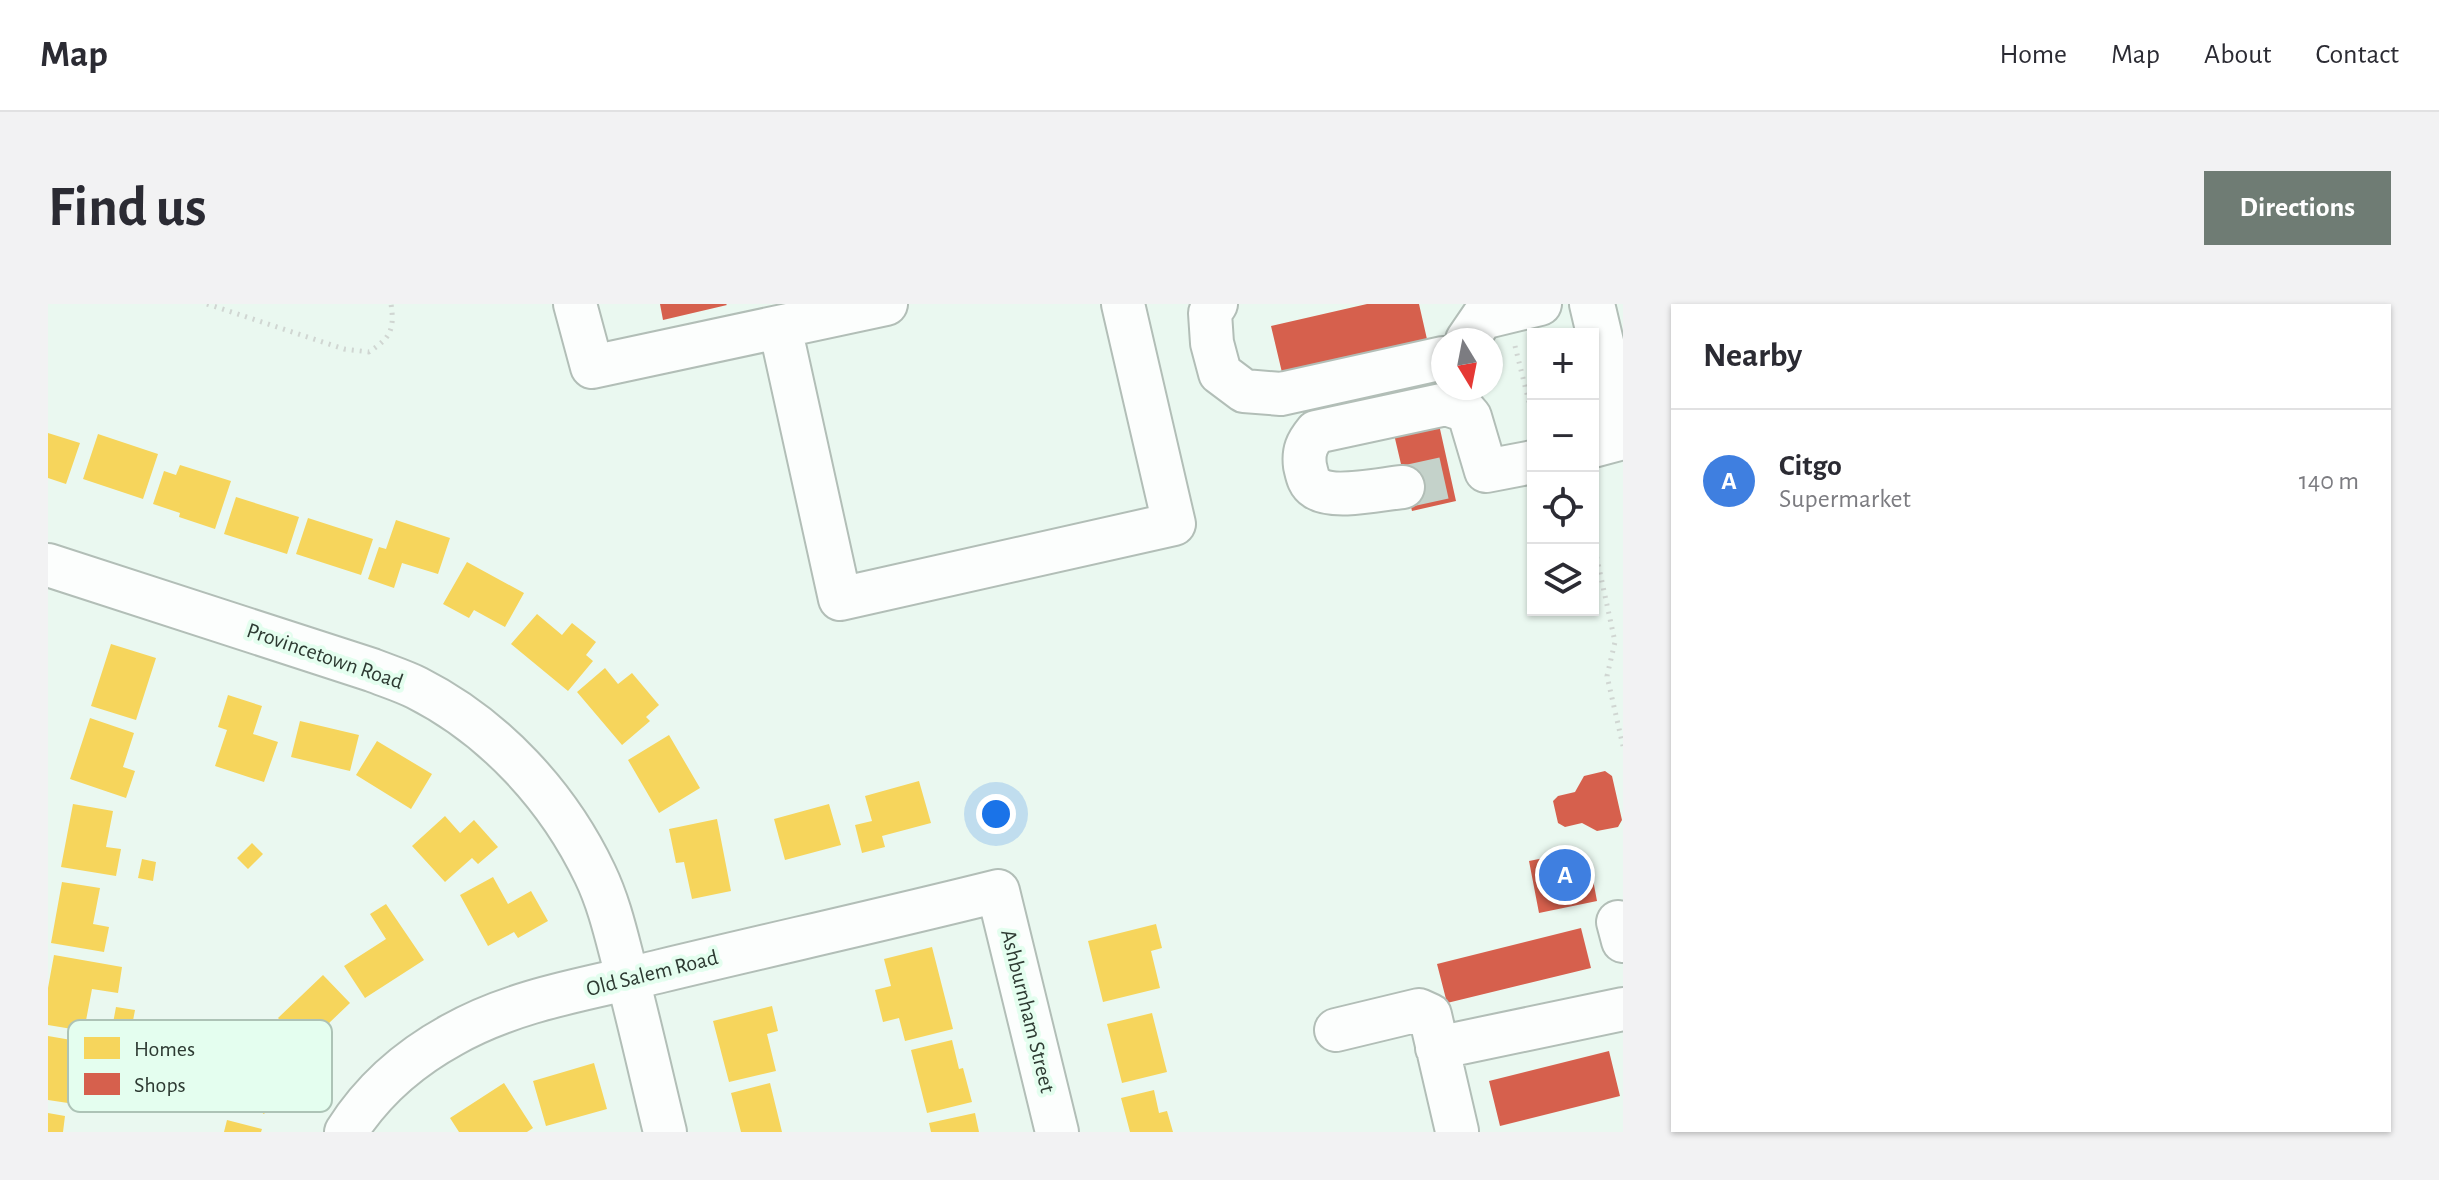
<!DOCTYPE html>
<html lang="en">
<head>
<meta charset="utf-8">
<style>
	body { margin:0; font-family:"Alegreya Sans",sans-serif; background:#f2f2f3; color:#2b2b33 }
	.controls { position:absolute; right:24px; top:24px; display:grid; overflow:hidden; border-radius:0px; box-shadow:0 2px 6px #0004 }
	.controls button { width:72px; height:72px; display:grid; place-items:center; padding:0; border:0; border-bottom:2px solid #e1e1e2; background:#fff; color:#2b2b33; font:40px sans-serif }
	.compass { position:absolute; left:1383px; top:24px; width:72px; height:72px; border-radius:50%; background:#fff; box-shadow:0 2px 6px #0004; rotate:170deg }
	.you { position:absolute; left:948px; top:510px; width:28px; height:28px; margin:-20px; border:6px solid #fff; border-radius:50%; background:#1a73e8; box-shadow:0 0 0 12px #1a73e833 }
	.badge { display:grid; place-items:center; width:52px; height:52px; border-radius:50%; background:#6f7c74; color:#fff; font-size:26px; font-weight:700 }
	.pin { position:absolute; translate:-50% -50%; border:4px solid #fff; box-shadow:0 2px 8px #0006 }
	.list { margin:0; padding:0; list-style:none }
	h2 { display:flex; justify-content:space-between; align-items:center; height:104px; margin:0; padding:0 32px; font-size:34px }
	h2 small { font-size:26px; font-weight:400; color:#7c7c81 }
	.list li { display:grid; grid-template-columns:52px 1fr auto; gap:24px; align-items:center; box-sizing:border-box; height:144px; padding:0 32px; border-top:2px solid #e1e1e2 }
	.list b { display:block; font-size:30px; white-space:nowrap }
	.list p { margin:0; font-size:26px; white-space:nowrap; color:#7c7c81 }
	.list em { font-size:26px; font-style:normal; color:#7c7c81 }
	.icon { flex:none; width:44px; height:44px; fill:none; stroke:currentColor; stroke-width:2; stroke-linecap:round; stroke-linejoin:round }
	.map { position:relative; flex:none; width:1575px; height:828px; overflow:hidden; border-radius:0px }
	header { display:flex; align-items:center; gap:48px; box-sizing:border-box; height:112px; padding:0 40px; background:#fff; border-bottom:2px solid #e1e1e2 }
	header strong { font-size:38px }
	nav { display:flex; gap:44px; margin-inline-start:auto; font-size:28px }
	.intro { display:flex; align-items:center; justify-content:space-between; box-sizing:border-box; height:192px; padding:0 48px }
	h1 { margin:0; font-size:56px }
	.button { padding:20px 36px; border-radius:0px; background:#6f7c74; color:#fff; font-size:28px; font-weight:700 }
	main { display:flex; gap:48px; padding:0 48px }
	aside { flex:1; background:#fff; border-radius:0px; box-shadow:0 2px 6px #0004 }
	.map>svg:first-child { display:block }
	.homes { fill:#f6d55c }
	.shops { fill:#d6604d }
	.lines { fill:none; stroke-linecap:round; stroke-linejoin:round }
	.minor-tunnel { stroke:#c4d2ca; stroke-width:42; stroke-dasharray:42 21; stroke-linecap:butt }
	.minor-casing { stroke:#b2beb7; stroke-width:46 }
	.major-casing { stroke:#b2beb7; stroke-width:48 }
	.path { stroke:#d0d6d2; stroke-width:5; stroke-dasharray:2 6; stroke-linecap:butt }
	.minor { stroke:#fcfefd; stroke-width:42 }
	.major { stroke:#fcfefd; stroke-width:44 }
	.labels { text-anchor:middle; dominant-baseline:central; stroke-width:8; stroke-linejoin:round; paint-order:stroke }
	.street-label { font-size:22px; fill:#2d3a32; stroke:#e4feef }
	.key { fill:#e4feef; stroke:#adc3b6; stroke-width:2 }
	.key-label { font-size:22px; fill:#2d3a32 }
</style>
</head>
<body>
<header>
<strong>Map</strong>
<nav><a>Home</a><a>Map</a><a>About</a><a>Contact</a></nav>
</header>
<div class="intro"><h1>Find us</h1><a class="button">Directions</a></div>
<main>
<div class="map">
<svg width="1575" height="828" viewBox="0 0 1575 828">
	<rect width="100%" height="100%" fill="#eaf8f0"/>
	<path class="homes" d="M0 129 32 139 18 180 0 174Z
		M50 130 110 150 95 195 35 175Z
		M132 161 183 177 167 225 131 213 132 209 105 200 116 167 128 171Z
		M188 193 251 213 239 250 176 230Z
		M260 214 325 235 313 271 248 250Z
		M348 216 402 234 390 270 354 259 346 284 320 275 331 243 338 245Z
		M419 258 476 289 457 323 426 306 421 314 395 300Z
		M489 310 514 331 524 319 548 338 538 351 545 357 520 387 463 340Z
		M63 340 108 354 88 416 43 402Z
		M557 364 570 380 584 369 611 401 598 413 602 417 574 441 529 388Z
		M180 391 214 402 205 430 230 438 216 478 167 462 179 426 170 423Z
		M42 414 86 429 75 463 87 467 78 494 22 475Z
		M252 417 311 431 302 467 243 453Z
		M621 431 652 484 611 509 580 456Z
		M329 437 384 470 363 505 308 471Z
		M871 477 883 519 834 532 837 543 814 549 807 521 824 517 817 492Z
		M25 500 65 507 58 543 73 545 68 572 13 563Z
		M781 500 793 541 737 556 726 515Z
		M397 512 412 529 426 516 450 543 430 560 424 554 397 578 364 542Z
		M669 515 683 587 644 595 636 558 628 559 621 525Z
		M204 539 215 550 200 565 189 554Z
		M94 555 108 558 105 577 90 574Z
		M445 573 460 600 483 587 500 617 470 634 466 628 440 642 412 591Z
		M14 578 52 584 45 620 61 623 56 648 3 639Z
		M338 600 376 656 317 694 296 662 338 635 322 610Z
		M1108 620 1114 644 1103 647 1112 684 1055 698 1040 637Z
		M884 643 905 725 857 737 851 714 835 718 827 686 843 682 836 655Z
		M6 651 74 663 70 689 44 685 36 727 0 721V684Z
		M275 671 302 699 257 742 230 714Z
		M724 702 730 727 719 730 728 767 681 778 665 717Z
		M68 703 87 706 84 722 65 719Z
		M1104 709 1119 768 1074 779 1059 720Z
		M0 732 29 737 20 799 0 796Z
		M225 735 255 756 216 810 186 789Z
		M904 736 911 765 915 764 924 798 879 809 863 746Z
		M546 759 559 805 498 822 485 777Z
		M456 779 485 824 479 828H411L402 814Z
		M722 779 734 828H693L683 789Z
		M1106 786 1111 809 1119 807 1125 828H1082L1073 794Z
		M0 809 17 812 15 828H0Z
		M927 809 931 828H883L881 819Z
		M179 816 214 825 213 828H176Z"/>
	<path class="shops" d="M612 0H678L679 1 615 16Z
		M1319 0H1371L1381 44 1236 77 1223 22Z
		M1390 116 1408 197 1364 207 1345 126Z
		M1557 467 1564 472 1574 516 1570 523 1549 527 1534 519 1517 523 1510 519 1505 497 1510 492 1527 488 1536 472Z
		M1521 549 1543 565 1549 597 1491 609 1481 557Z
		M1533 624 1543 664 1399 699 1389 660Z
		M1561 747 1572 792 1452 822 1441 777Z"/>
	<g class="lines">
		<path class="minor-tunnel" d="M1355 183 1409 171"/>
		<defs>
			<path id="minor" d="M527 0 544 63 838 0
				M1168 0 1162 9 1164 39 1172 69 1196 87 1233 90 1395 54
				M732 23 792 295 1126 220 1075 0
				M1419 36 1434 14 1492 0
				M1545 142 1575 134
				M1355 183C1333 185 1286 196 1268 184 1260 179 1259 170 1257 162 1255 147 1259 139 1268 128L1398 100 1416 106 1422 113 1438 167 1485 158
				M0 261 324 366C339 372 355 377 369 384 446 423 510 492 547 570 562 601 569 635 578 668 592 721 604 775 617 828
				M1570 618 1575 637
				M1288 726 1371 706 1382 711 1409 827
				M1389 744 1575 705
				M298 828C324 787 362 754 404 731 467 695 544 684 613 667 725 640 838 615 950 587L1009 828"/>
			<path id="major" d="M1544 0 1575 131"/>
		</defs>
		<use href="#minor" class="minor-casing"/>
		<use href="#major" class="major-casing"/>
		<path class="path" d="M159 0 296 45 321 48C342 34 347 26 343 0
			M1467 42 1485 114
			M1545 246 1548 250 1567 338 1559 372 1575 442"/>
		<use href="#minor" class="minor"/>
		<use href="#major" class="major"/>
	</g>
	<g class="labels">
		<g class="street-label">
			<text transform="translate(277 352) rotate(19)">Provincetown Road</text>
			<text transform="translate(604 669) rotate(-14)">Old Salem Road</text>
			<text transform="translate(980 707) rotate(76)">Ashburnham Street</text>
		</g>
	</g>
	<rect x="20" y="716" width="264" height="92" rx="12" class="key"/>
	<rect x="36" y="733" width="36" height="22" fill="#f6d55c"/>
	<rect x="36" y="769" width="36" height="22" fill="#d6604d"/>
	<g class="key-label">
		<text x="86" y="752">Homes</text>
		<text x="86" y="788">Shops</text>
	</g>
</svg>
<div class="controls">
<button>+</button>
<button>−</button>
<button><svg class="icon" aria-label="locate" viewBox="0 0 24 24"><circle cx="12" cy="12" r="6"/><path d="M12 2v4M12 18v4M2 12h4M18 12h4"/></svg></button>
<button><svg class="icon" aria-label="layers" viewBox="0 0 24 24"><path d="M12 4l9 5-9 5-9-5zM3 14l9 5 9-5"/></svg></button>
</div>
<svg class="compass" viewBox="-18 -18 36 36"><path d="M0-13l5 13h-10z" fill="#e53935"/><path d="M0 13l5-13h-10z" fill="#7c7c81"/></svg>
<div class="you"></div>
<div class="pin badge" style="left:1517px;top:571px;background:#3f7fe0">A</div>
</div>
<aside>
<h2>Nearby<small></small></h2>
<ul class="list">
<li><span class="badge" style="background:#3f7fe0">A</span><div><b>Citgo</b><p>Supermarket</p></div><em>140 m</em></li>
</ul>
</aside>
</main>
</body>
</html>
